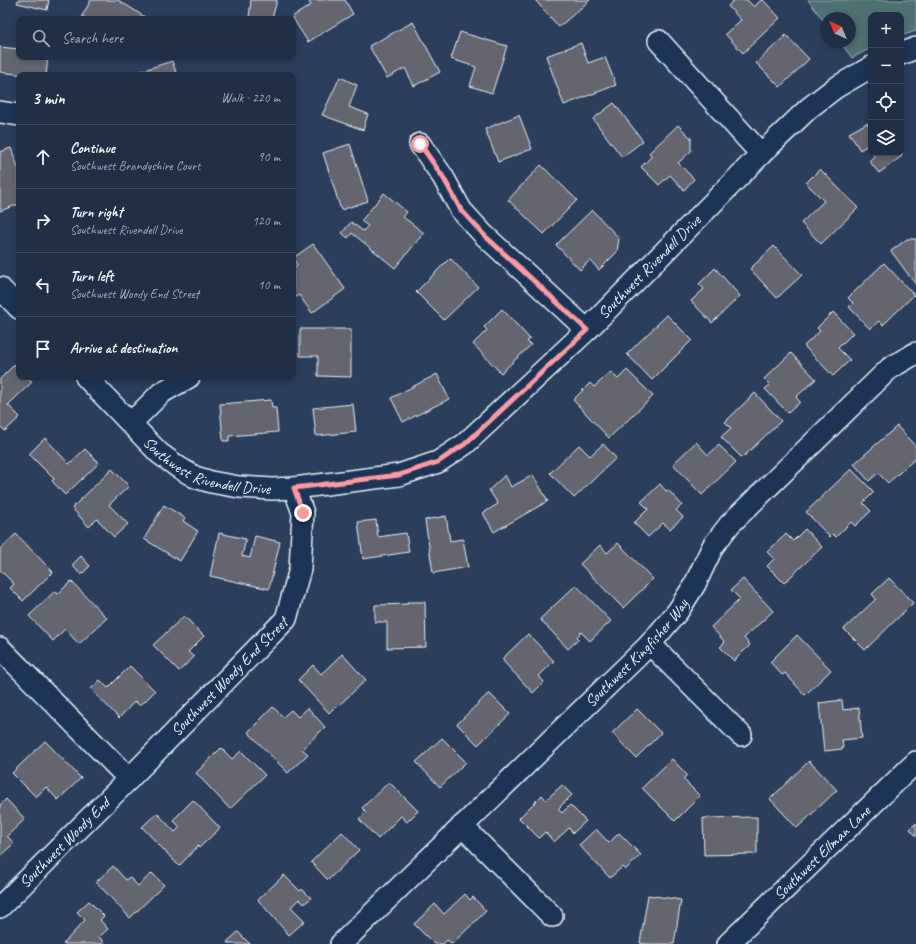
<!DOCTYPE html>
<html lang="en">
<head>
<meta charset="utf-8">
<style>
	body { margin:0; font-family:Caveat,sans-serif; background:#2d3b50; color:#f1f3f6 }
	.controls { position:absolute; right:12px; top:12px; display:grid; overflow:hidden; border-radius:8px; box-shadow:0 2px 6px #0003 }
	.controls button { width:36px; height:36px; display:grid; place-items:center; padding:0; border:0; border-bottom:1px solid #3d4a5e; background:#202f45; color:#f1f3f6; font:20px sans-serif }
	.compass { position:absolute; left:820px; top:12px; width:36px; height:36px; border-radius:50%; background:#202f45; box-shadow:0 2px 6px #0003; rotate:316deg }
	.stop { position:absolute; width:12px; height:12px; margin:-9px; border:3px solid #ff9aa2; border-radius:50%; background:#fff }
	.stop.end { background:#ff9aa2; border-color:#fff; box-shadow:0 1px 4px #0008 }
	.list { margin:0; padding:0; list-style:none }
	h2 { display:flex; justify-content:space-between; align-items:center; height:52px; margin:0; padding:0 16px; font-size:17px }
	h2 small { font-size:13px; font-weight:400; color:#a2a9b3 }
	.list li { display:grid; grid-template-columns:26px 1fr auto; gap:12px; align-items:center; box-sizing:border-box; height:64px; padding:0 16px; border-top:1px solid #3d4a5e }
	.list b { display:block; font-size:15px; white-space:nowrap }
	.list p { margin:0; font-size:13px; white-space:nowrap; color:#a2a9b3 }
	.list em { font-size:13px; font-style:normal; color:#a2a9b3 }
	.icon { flex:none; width:22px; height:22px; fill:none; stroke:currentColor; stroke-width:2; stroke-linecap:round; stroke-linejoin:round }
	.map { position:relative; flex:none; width:916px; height:944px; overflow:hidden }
	.search { position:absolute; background:#202f45; box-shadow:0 2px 6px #0003; left:16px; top:16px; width:280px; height:44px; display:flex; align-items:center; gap:10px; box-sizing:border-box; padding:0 14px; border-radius:8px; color:#a2a9b3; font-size:15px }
	.panel { position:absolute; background:#202f45; box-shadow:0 2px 6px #0003; left:16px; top:72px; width:280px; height:308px; border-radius:8px }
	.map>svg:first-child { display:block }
	.green { fill:#4f7071; stroke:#9cb0b4 }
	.building { fill:#656570; stroke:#e8f1f8 }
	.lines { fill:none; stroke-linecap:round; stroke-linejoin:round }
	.minor-casing { stroke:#e8f1f8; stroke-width:24 }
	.minor { stroke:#1d3557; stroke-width:21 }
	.route { stroke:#ff9aa2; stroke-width:5 }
	.labels { text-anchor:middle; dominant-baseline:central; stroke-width:3; stroke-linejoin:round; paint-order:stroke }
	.street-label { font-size:16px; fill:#e8f1f8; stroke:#1d3557 }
</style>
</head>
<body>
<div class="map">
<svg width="916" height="944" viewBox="0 0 916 944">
	<rect width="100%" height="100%" fill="#2b3f5c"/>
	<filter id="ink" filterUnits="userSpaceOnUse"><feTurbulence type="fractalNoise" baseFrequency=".025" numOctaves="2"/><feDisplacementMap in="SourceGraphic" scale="8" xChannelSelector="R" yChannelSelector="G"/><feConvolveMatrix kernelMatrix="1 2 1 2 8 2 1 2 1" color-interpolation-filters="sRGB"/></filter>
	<g filter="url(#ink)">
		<path class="green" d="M808 0H916V31L901 36V15H871V48L852 58 840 42H850V18H826V24Z"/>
		<path class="building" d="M18 0H49L47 10 17 3Z
			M91 0H118L145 17 143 19H87L82 16Z
			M251 0H277L272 19H234L235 17 249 18Z
			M308 0H345L353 14 308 42 292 17 311 5Z
			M535 0H590L559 27Z
			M734 0H747L754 7 761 0H763L780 18 743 53 725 34 741 20 728 6Z
			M413 22 440 72 414 86 405 68 387 78 369 46Z
			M460 32 507 46 492 93 470 86 476 67 451 59Z
			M786 35 809 59 780 87 756 63Z
			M581 43 588 63 605 57 616 85 564 105 546 56Z
			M0 47 19 49V57H48L46 75H23L0 72Z
			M172 61 177 75H132V74Z
			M340 77 357 85 349 107 368 114 363 130 322 115Z
			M614 103 643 141 622 157 593 119Z
			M519 115 532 149 498 162 485 129Z
			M867 123 871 129V143L860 150 849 133Z
			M678 125 691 138V151L678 163 694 179 684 190 670 175 659 185 641 167 652 156 649 153Z
			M350 144 368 201 341 210 323 153Z
			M11 148 19 170V204L0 211V152Z
			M901 152 902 156 879 173 869 161 874 156V153H901Z
			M541 165 577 200 544 234 508 200Z
			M820 169 858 208 821 244 801 223 824 201 806 183Z
			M384 193 407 212 403 217 424 233 395 268 352 233 348 238 342 233 351 222 363 231 368 226 361 221Z
			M592 210 619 238 617 252 599 270 590 260 580 270 556 245Z
			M907 239H916V285L891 251Z
			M313 244 345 289 312 313 299 295 293 299V268L297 265 293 258Z
			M774 246 802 275 777 298 750 269Z
			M450 258 478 287 444 320 416 292Z
			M884 263 914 295 883 325 879 321 870 329 849 307 853 303 848 298Z
			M715 268 740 296 712 323 691 301 704 289 699 284Z
			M502 309 530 339 527 341 531 345 501 373 473 344 487 330 484 327Z
			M833 312 853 333 838 348 850 360 833 376 804 346 820 331 817 328Z
			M667 315 692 340 652 380 627 354Z
			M300 329H351V377L318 376V356H300Z
			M791 353 816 379 796 397 800 402 788 413 765 389 770 385 764 379Z
			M15 364 19 368V377H28L32 382 8 405 20 417 5 431 0 426V379Z
			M627 370 653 396 609 438 573 400 590 383 594 387 611 372 618 379Z
			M437 374 449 399 403 422 391 398Z
			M755 393 781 421 742 458 721 437 731 428 725 422Z
			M271 400 272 408H276L278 432 229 436V441H223L220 404Z
			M353 404 356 432 316 436 313 408Z
			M897 426 916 447V458L888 483 878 473 869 481 854 464Z
			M45 438 69 464 85 449 99 463 65 495 52 481 54 479 29 454Z
			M696 442 708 455 719 445 736 462 702 495 673 464Z
			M603 444 616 458 574 498 550 473 579 445 590 456Z
			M112 469 129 486 109 505 128 524 114 537 97 519 89 527 72 508Z
			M851 469 874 492 863 503 871 511 855 526 851 522 836 537 833 534 830 537 806 512Z
			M505 475 511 487 533 475 548 501 494 532 483 513 498 504 489 490Z
			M660 484 666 491 668 490 682 505 676 510 683 517 670 529 663 523 648 537 634 523 648 509 641 502Z
			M164 505 185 518 183 521 198 531 180 561 144 539Z
			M446 516 450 541 463 539 468 567 433 573 425 520Z
			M376 520 378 537 406 533 409 552 363 559 358 522Z
			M805 529 822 547 784 583 767 566 774 559 767 552 786 534 793 541Z
			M219 533 246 539 242 556 250 558 255 536 280 542 269 589 210 576Z
			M16 534 53 572 23 601 10 588 14 584 0 570V549Z
			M618 543 653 579 623 608 580 564 600 545 607 553Z
			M81 556 90 566 81 575 72 565Z
			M889 578 913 603 865 650 844 629 876 599 872 594Z
			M743 579 773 611 744 638 750 645 734 661 720 647 725 642 711 627 740 599 731 590Z
			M71 581 107 618 79 644 65 629 53 641 29 616 55 591 58 594Z
			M576 585 611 621 590 641 581 632 577 637 579 639 568 649 540 619Z
			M407 602H425L426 647 387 648V622H375V605L408 604Z
			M184 616 204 636 188 652 194 657 179 671 153 645Z
			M528 634 554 661 539 676 544 682 533 693 503 661 504 660 502 659Z
			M797 635 831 670 805 695 785 673 782 675 770 662Z
			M342 654 366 680 337 707 336 706 329 713 298 680 313 665 321 674Z
			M130 666 155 691 140 706 135 701 119 718 91 689 100 680 108 688Z
			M489 693 510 714 478 745 457 724Z
			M842 700 843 710 859 708 862 738 842 740 843 749 824 751 819 703Z
			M273 707 283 717 291 710 298 717 308 708 325 727 302 749 308 754 288 773 248 732Z
			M637 709 661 733 636 758 612 733Z
			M442 738 466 762 440 787 416 762Z
			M45 741 81 778 58 800 46 787 36 797 12 773Z
			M221 748 232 759 241 751 265 775 230 809 196 773Z
			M672 759 687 775 683 779 700 796 675 821 642 788Z
			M809 761 837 790 797 828 770 799Z
			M389 782 418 811 407 822 401 816 378 839 359 819 366 812 362 808Z
			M562 785 572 795 558 809 562 813 570 805 586 821 573 833 569 828 554 842 545 832 539 838 519 818 542 795 546 800Z
			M6 799 25 819 7 836 14 843 0 856V805Z
			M193 800 220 828 199 848 198 846 179 866 142 827 157 813 175 832 180 827 173 820Z
			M757 817V854L704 855 703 818Z
			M916 823V836L910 829Z
			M596 829 609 843 619 833 641 855 625 870 622 867 610 878 579 845Z
			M342 832 359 850 328 880 311 862Z
			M113 866 126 880 129 877 138 886 152 873 164 885 130 918 96 882Z
			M284 875 300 891 302 889 311 898 304 904 299 899 291 907 305 921 289 935 258 900Z
			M465 894 470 900 473 897 486 911 452 944 447 940 443 944H434L414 924 435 904 444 914Z
			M648 895 681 900 674 944H647L640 943Z
			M89 901 104 916 100 920 108 929 99 937 106 944H63L85 920 77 912Z
			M238 932 250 944H229L227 942Z"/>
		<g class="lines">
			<defs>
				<g id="minor">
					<path d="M659 41 761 154"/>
					<path d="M901 54 916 48"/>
					<path d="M0 112 19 115"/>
					<path d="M420 144 443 177 461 210 484 235 587 330"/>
					<path d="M0 288 19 308"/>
					<path id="s1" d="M86 377 159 453 178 467 195 477 211 482 239 487 272 489 294 488 399 475 438 462 465 444 587 330 761 154 809 108 835 88 871 67"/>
					<path d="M131 423 161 393 189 377"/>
					<path d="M650 644 741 735"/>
					<path d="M0 648 129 779"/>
					<path d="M462 826 552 916"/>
					<path id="s2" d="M0 907 129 779 286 619 300 569 303 513 294 488"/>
					<path id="s3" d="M341 944 650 644 678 611 695 584 713 546 730 524 890 368 916 353"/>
					<path id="s4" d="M728 944 916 762"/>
				</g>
			</defs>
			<use href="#minor" class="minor-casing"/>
			<use href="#minor" class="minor"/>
		</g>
	</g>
	<g class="lines" filter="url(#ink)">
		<path class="route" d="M303 513 294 488 399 475 438 462 465 444 587 330 484 235 461 210 443 177 420 144"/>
	</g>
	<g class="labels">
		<g class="street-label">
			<text stroke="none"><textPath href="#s1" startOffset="684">Southwest Rivendell Drive</textPath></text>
			<text stroke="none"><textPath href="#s1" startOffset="156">Southwest Rivendell Drive</textPath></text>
			<text stroke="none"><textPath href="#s3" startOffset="415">Southwest Kingfisher Way</textPath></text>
			<text stroke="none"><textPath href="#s2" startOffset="325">Southwest Woody End Street</textPath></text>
			<text stroke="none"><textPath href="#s2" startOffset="91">Southwest Woody End</textPath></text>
			<text stroke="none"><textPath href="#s4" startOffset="131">Southwest Ellman Lane</textPath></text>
		</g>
	</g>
</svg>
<div class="controls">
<button>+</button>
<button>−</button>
<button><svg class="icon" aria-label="locate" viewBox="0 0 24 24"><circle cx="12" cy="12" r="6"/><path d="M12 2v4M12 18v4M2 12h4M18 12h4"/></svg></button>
<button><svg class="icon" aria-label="layers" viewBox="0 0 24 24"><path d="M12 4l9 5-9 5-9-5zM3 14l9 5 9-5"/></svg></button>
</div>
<svg class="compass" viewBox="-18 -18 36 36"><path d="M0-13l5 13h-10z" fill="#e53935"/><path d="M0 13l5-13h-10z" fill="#a2a9b3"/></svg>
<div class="stop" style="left:420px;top:144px"></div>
<div class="stop end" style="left:303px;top:513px"></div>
<div class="search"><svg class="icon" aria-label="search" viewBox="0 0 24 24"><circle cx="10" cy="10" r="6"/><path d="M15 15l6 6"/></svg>Search here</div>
<section class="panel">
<h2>3 min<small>Walk · 220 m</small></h2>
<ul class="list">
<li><svg class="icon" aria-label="ahead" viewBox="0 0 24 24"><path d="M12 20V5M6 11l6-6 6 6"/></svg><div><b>Continue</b><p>Southwest Brandyshire Court</p></div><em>90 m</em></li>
<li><svg class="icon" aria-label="right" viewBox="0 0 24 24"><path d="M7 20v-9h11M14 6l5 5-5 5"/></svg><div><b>Turn right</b><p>Southwest Rivendell Drive</p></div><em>120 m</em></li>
<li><svg class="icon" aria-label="left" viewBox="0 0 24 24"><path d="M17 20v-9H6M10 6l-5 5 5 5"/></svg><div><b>Turn left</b><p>Southwest Woody End Street</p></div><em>10 m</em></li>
<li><svg class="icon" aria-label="arrive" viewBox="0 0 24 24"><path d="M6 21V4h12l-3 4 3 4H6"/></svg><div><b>Arrive at destination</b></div></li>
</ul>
</section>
</div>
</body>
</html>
